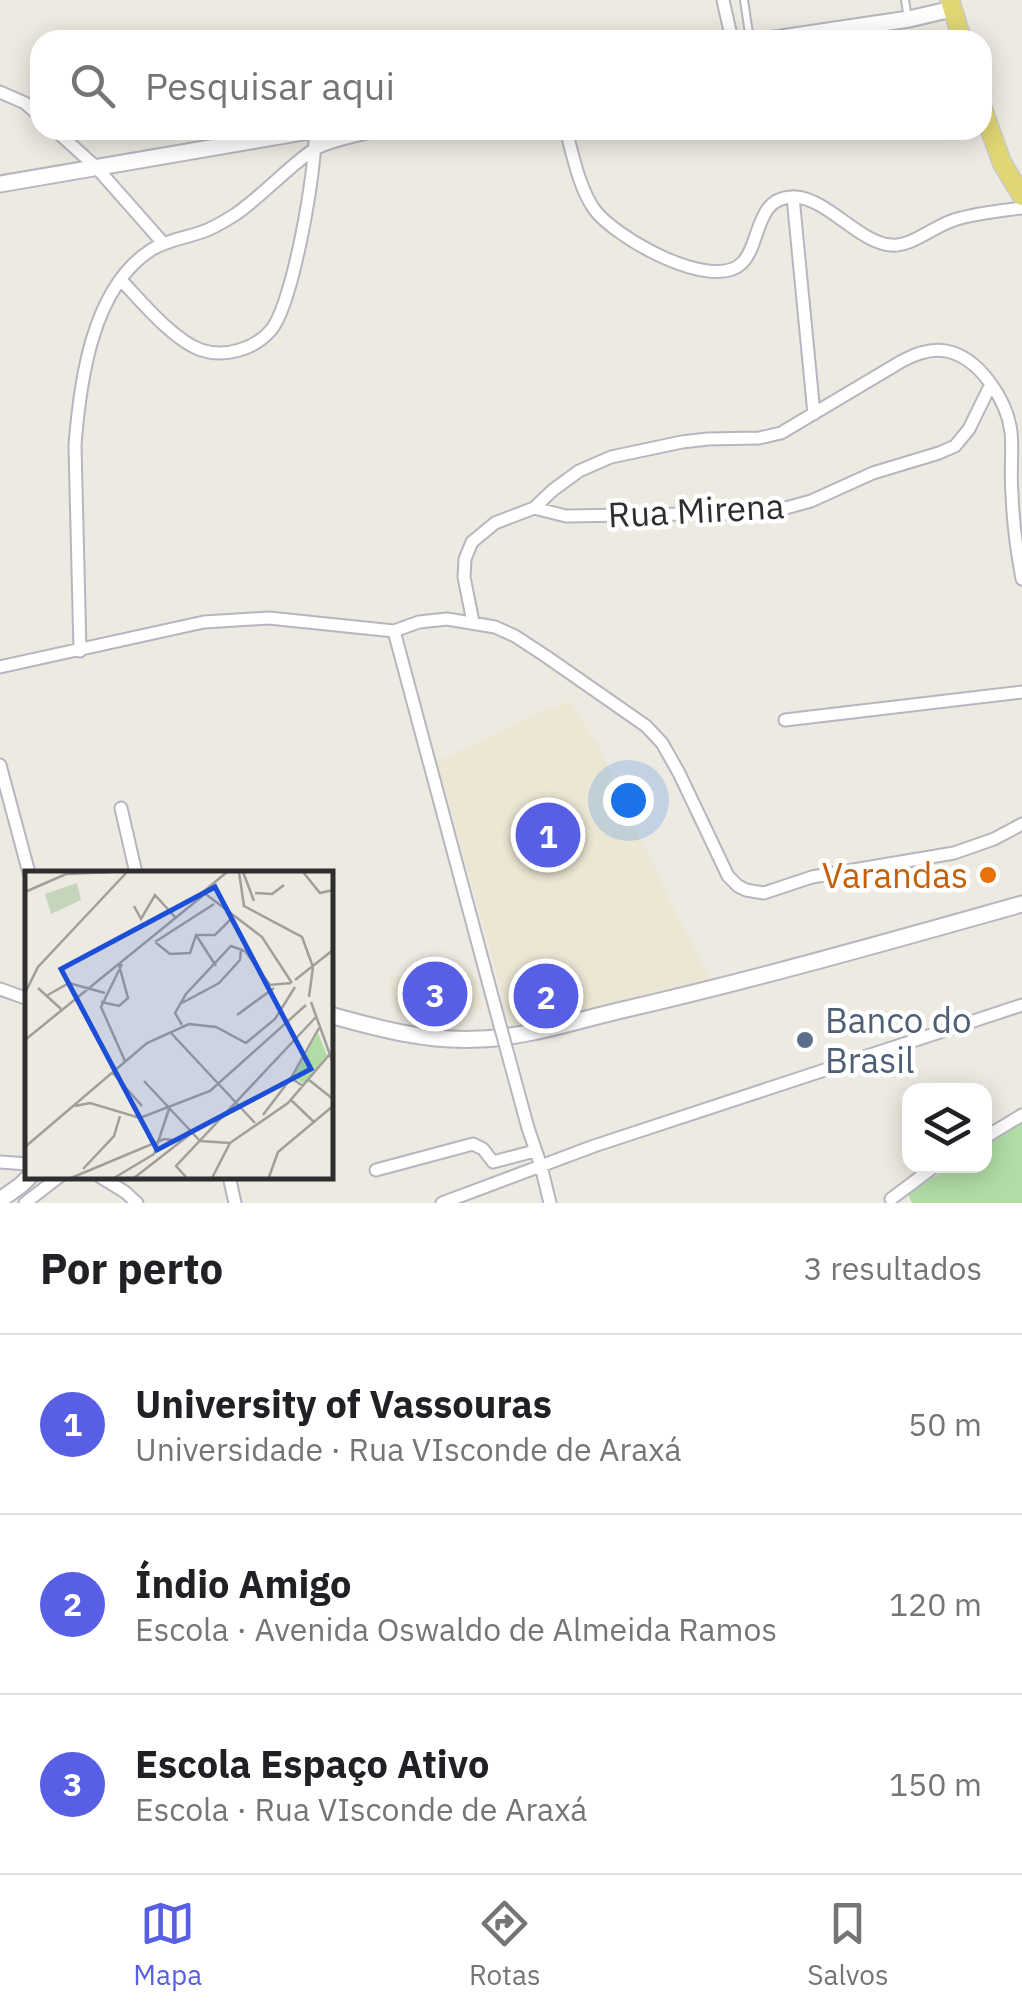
<!DOCTYPE html>
<html lang="pt">
<head>
<meta charset="utf-8">
<style>
	body { margin:0; font-family:"IBM Plex Sans",sans-serif; background:#f6f6f6; color:#202124 }
	.controls { position:absolute; right:30px; bottom:30px; display:grid; overflow:hidden; border-radius:20px; box-shadow:0 5px 25px #0003 }
	.controls button { width:90px; height:90px; display:grid; place-items:center; padding:0; border:0; border-bottom:2px solid #e0e0e0; background:#fff; color:#202124; font:50px sans-serif }
	.you { position:absolute; left:628px; top:800px; width:35px; height:35px; margin:-25px; border:8px solid #fff; border-radius:50%; background:#1a73e8; box-shadow:0 0 0 15px #1a73e833 }
	.badge { display:grid; place-items:center; width:65px; height:65px; border-radius:50%; background:#585fe4; color:#fff; font-size:32px; font-weight:700 }
	.pin { position:absolute; translate:-50% -50%; border:5px solid #fff; box-shadow:0 2px 10px #0006 }
	.list { margin:0; padding:0; list-style:none }
	h2 { display:flex; justify-content:space-between; align-items:center; height:130px; margin:0; padding:0 40px; font-size:42px }
	h2 small { font-size:32px; font-weight:400; color:#757577 }
	.list li { display:grid; grid-template-columns:65px 1fr auto; gap:30px; align-items:center; box-sizing:border-box; height:180px; padding:0 40px; border-top:2px solid #e0e0e0 }
	.list b { display:block; font-size:38px; white-space:nowrap }
	.list p { margin:0; font-size:32px; white-space:nowrap; color:#757577 }
	.list em { font-size:32px; font-style:normal; color:#757577 }
	.icon { flex:none; width:55px; height:55px; fill:none; stroke:currentColor; stroke-width:2; stroke-linecap:round; stroke-linejoin:round }
	.map { position:relative; flex:none; width:1022px; height:1203px; overflow:hidden }
	.search { position:absolute; background:#fff; box-shadow:0 5px 25px #0003; left:30px; right:30px; top:30px; height:110px; display:flex; align-items:center; gap:25px; box-sizing:border-box; padding:0 35px; border-radius:30px; color:#757577; font-size:38px }
	.sheet { height:670px; background:#fff }
	nav { display:flex; justify-content:space-around; align-items:center; box-sizing:border-box; height:140px; border-top:2px solid #e0e0e0; background:#fff; font-size:28px; color:#757577 }
	nav a { display:grid; justify-items:center; gap:5px }
	nav .on { color:#585fe4 }
	.map>svg:first-child { display:block }
	.education { fill:#ece7d4 }
	.green { fill:#b1dca6 }
	.lines { fill:none; stroke-linecap:round; stroke-linejoin:round }
	.service-casing { stroke:#b6b6c0; stroke-width:10 }
	.minor-casing { stroke:#b6b6c0; stroke-width:15 }
	.tertiary-casing { stroke:#b6b6c0; stroke-width:19 }
	.primary-casing { stroke:#c9c9c9; stroke-width:21 }
	.service { stroke:#fff; stroke-width:6 }
	.minor { stroke:#fff; stroke-width:11 }
	.tertiary { stroke:#fff; stroke-width:15 }
	.primary { stroke:#e0d674; stroke-width:18 }
	.minor-bridge-casing { stroke:#b6b6c0; stroke-width:15; stroke-linecap:butt }
	.minor-bridge { stroke:#fff; stroke-width:11 }
	.food-dot { fill:#e8710a; stroke:#fff; stroke-width:4 }
	.service-dot { fill:#5c6f8a; stroke:#fff; stroke-width:4 }
	.labels { text-anchor:middle; dominant-baseline:central; stroke-width:9; stroke-linejoin:round; paint-order:stroke }
	.street-label { font-size:35px; fill:#2e2e2e; stroke:#fff }
	.food-label { font-size:35px; fill:#c56008; stroke:#fff; text-anchor:end }
	.service-label { font-size:35px; fill:#4e5e75; stroke:#fff; text-anchor:start }
	.inset-road { fill:none; stroke:#a19f9a; stroke-width:2.5 }
	.view { fill:#1d4ed8; fill-opacity:0.15; stroke:#1d4ed8; stroke-width:5 }
	.inset-edge { fill:none; stroke:#2e2e2e; stroke-width:5 }
</style>
</head>
<body>
<div class="map">
<svg width="1022" height="1203" viewBox="0 0 1022 1203">
	<rect width="100%" height="100%" fill="#edeae2"/>
	<path class="education" d="M570 701 600 748 625 812 651 858 671 903 711 979 593 1012 512 1029 437 762 529 717Z
		M472 970 483 1009 397 1014 388 978Z"/>
	<path class="green" d="M1022 1123V1203H912L907 1193 952 1166H984L985 1146Z"/>
	<g class="lines">
		<defs>
			<path id="service" d="M744 0 750 40
				M905 0 908 18"/>
			<path id="minor" d="M723 0 732 40
				M0 92 25 103 40 116
				M55 130 96 167 163 243
				M566 130C573 156 579 187 594 209 614 237 712 293 742 263 762 243 754 195 796 197 827 199 860 243 891 245 912 247 934 226 954 220 976 213 999 211 1022 208
				M793 197 814 414
				M121 280C141 301 173 340 201 350 225 358 255 349 271 330 293 304 317 166 315 130
				M534 508 566 516 752 513 782 509 811 501 873 473 939 453 955 446 969 429 991 384
				M473 622 464 577 465 559 472 542 495 523 534 508 553 490 579 471 611 457 682 442 708 439 759 438 781 433 902 361C915 354 930 348 946 351 979 357 1007 400 1011 432 1013 452 1010 474 1012 494 1013 523 1017 552 1022 579
				M394 631 495 1007
				M80 651 75 445C80 381 92 288 151 250 167 240 185 238 202 232 214 228 225 221 236 214 263 195 286 169 313 150 329 140 361 135 379 130
				M0 667 204 622 269 618 394 631 419 622 447 619 495 627 515 636 547 657 646 726 662 743 679 773 728 876 738 886 746 890 764 893 812 877 954 853 994 839 1022 824
				M785 720 1022 692
				M0 765 29 873
				M121 808 136 873
				M0 989 28 999
				M528 1128 541 1166 550 1203
				M984 1138 1022 1115
				M0 1162 28 1164
				M376 1170 473 1144 483 1149 493 1162 535 1151
				M99 1176 125 1192 137 1203
				M229 1176 235 1203
				M891 1199 935 1166
				M25 1203 60 1176
				M442 1203 594 1146 1022 1005"/>
			<path id="tertiary" d="M768 40 909 19 952 9
				M0 184 315 130
				M330 1015C380 1029 428 1042 480 1039 523 1038 579 1020 622 1010 757 979 890 941 1022 904
				M0 1200 21 1185 30 1176"/>
			<path id="primary" d="M950 0 962 40
				M982 107 1002 163 1022 196"/>
		</defs>
		<use href="#service" class="service-casing"/>
		<use href="#minor" class="minor-casing"/>
		<use href="#tertiary" class="tertiary-casing"/>
		<use href="#primary" class="primary-casing"/>
		<use href="#service" class="service"/>
		<use href="#minor" class="minor"/>
		<use href="#tertiary" class="tertiary"/>
		<use href="#primary" class="primary"/>
		<defs>
			<path id="minor-bridge" d="M495 1007 528 1128"/>
		</defs>
		<use href="#minor-bridge" class="minor-bridge-casing"/>
		<use href="#minor-bridge" class="minor-bridge"/>
	</g>
	<circle class="food-dot" cx="988" cy="875" r="10"/>
	<circle class="service-dot" cx="805" cy="1040" r="10"/>
	<g class="labels">
		<g class="street-label">
			<text transform="translate(696 510) rotate(-3)">Rua Mirena</text>
		</g>
		<g class="food-label">
			<text x="968" y="875">Varandas</text>
		</g>
		<g class="service-label">
			<text x="825" y="1020">Banco do<tspan x="825" dy="40">Brasil</tspan></text>
		</g>
	</g>
	<g transform="translate(25 871)">
		<rect width="308" height="308" fill="#edeae2"/>
		<path d="M293 162 302 184 279 213 268 205Z" fill="#b1dca6"/>
		<path d="M52 12 56 29 26 43 20 23Z" fill="#c4d5bc"/>
		<path class="inset-road" d="M202 1 178 21 237 66 267 112M214 1 219 35 277 66 288 96M218 1 229 30M278 1 295 22 308 19M0 21 41 3 86 1M230 22 247 23 259 14M109 35 116 48 130 24 150 46M171 64 191 95M130 71 145 83 165 82 171 64H190L207 47M130 71 189 33M97 93 76 136 100 190M270 109 308 79M13 117 36 138M0 122 13 96 102 1M21 125 44 112 80 122M284 126 288 96M76 131 94 135 103 127 94 94M286 131 308 192M157 132 194 112 215 89 216 78M212 144 249 117M157 154 150 142 161 123 206 75 220 80 245 114 266 112M146 162 230 252M0 169 180 23M87 201 117 235M266 207 294 157M284 209 308 228M119 210 175 270M266 229 289 251M50 235 65 232 115 247 185 220 281 134M238 244 266 207 278 215M175 270 205 272M205 272 263 232 304 184M0 276 122 172 164 153 191 156 221 172 250 148 270 116M58 298 89 265 95 245M161 306 151 295 291 146M244 306 253 281 308 235M46 307 139 268 157 270M89 307 129 283 145 235M109 307 168 261M187 307 205 272"/>
		<path class="view" d="M190 16 286 198 132 279 36 98Z"/>
		<rect width="308" height="308" class="inset-edge"/>
	</g>
</svg>
<div class="controls">
<button><svg class="icon" aria-label="layers" viewBox="0 0 24 24"><path d="M12 4l9 5-9 5-9-5zM3 14l9 5 9-5"/></svg></button>
</div>
<div class="you"></div>
<div class="pin badge" style="left:548px;top:835px">1</div>
<div class="pin badge" style="left:546px;top:996px">2</div>
<div class="pin badge" style="left:435px;top:994px">3</div>
<div class="search"><svg class="icon" aria-label="search" viewBox="0 0 24 24"><circle cx="10" cy="10" r="6"/><path d="M15 15l6 6"/></svg>Pesquisar aqui</div>
</div>
<section class="sheet">
<h2>Por perto<small>3 resultados</small></h2>
<ul class="list">
<li><span class="badge">1</span><div><b>University of Vassouras</b><p>Universidade · Rua VIsconde de Araxá</p></div><em>50 m</em></li>
<li><span class="badge">2</span><div><b>Índio Amigo</b><p>Escola · Avenida Oswaldo de Almeida Ramos</p></div><em>120 m</em></li>
<li><span class="badge">3</span><div><b>Escola Espaço Ativo</b><p>Escola · Rua VIsconde de Araxá</p></div><em>150 m</em></li>
</ul>
</section>
<nav>
<a class="on"><svg class="icon" aria-label="map" viewBox="0 0 24 24"><path d="M3 6l6-2 6 2 6-2v14l-6 2-6-2-6 2zM9 4v14M15 6v14"/></svg>Mapa</a>
<a><svg class="icon" aria-label="directions" viewBox="0 0 24 24"><path d="M12 3l9 9-9 9-9-9zM9 14v-3h6M13 9l2 2-2 2"/></svg>Rotas</a>
<a><svg class="icon" aria-label="saved" viewBox="0 0 24 24"><path d="M7 4h10v16l-5-4-5 4z"/></svg>Salvos</a>
</nav>
</body>
</html>
